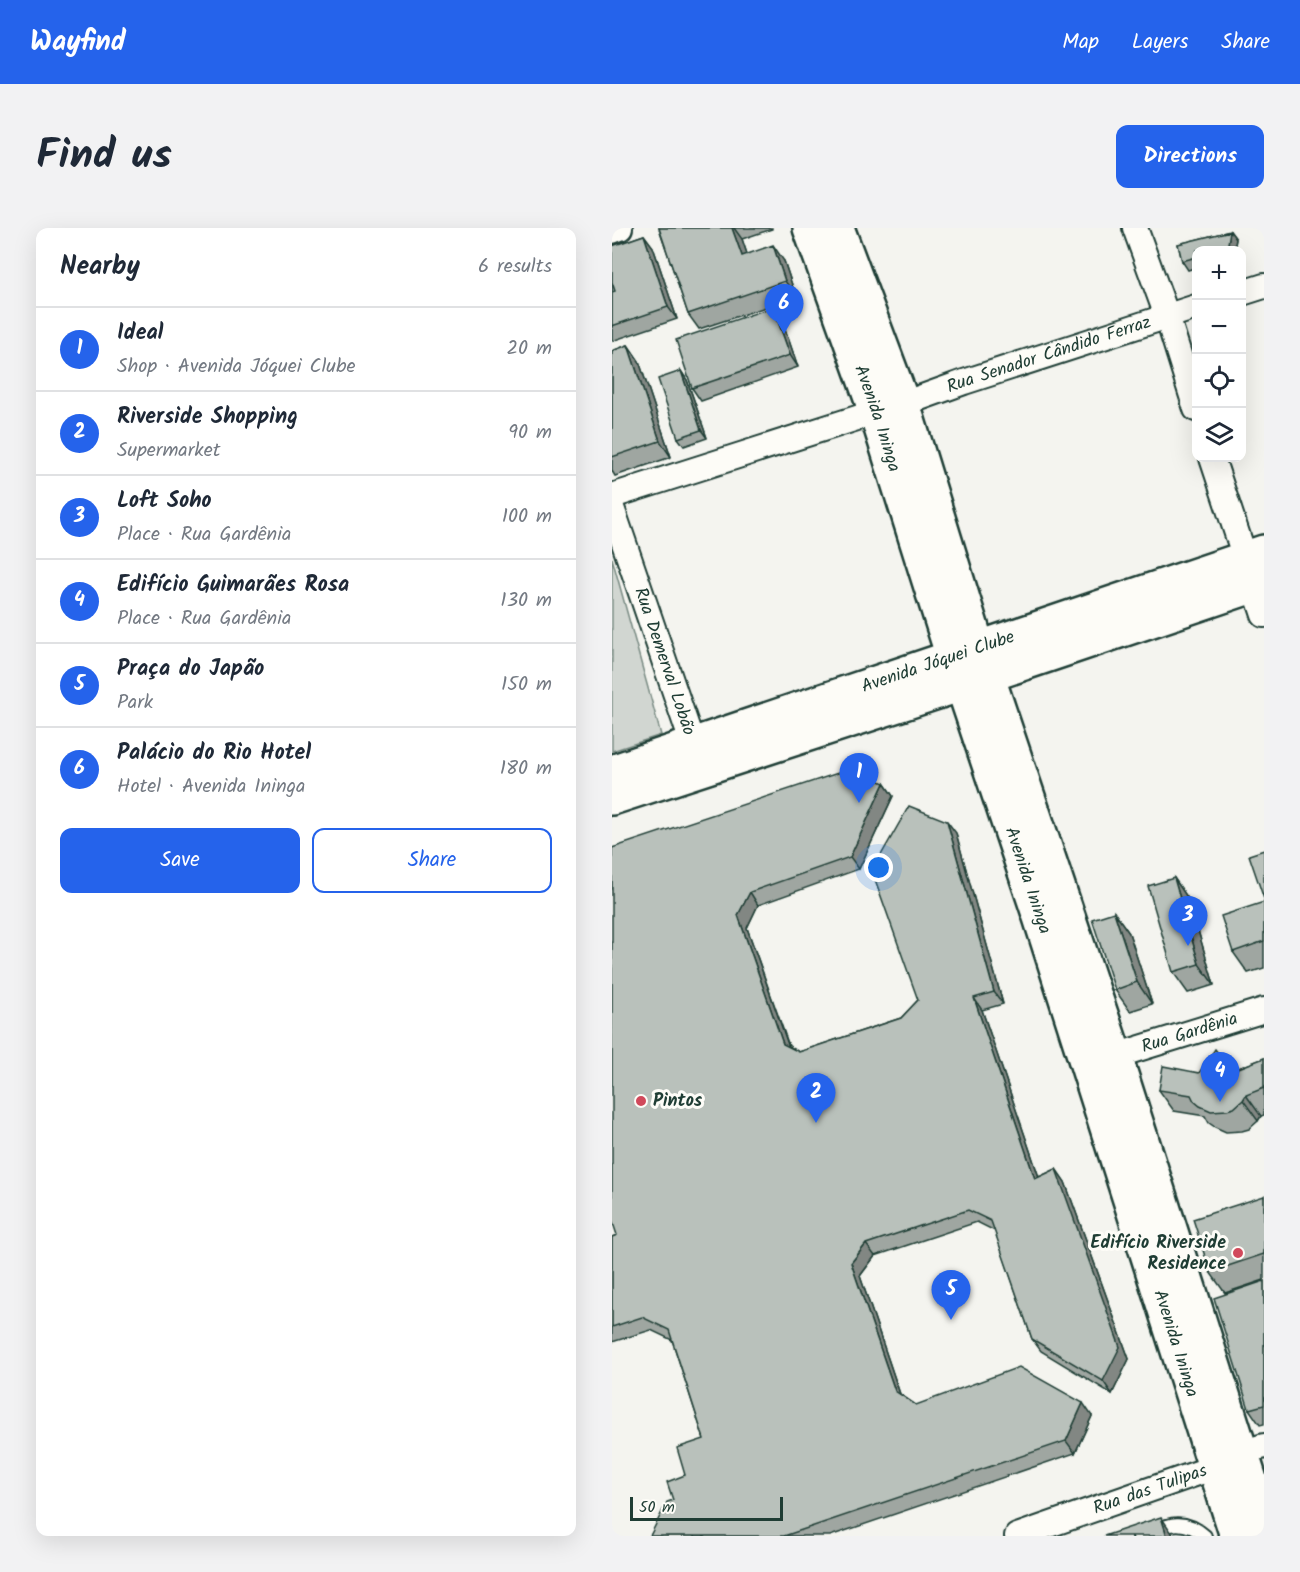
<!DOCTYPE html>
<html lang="en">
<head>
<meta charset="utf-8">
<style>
	body { margin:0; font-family:Kalam,sans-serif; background:#f2f2f3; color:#1f2937 }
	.controls { position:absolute; right:18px; top:18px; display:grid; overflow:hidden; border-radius:12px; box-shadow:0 6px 24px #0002 }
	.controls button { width:54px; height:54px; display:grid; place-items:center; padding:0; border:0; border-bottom:2px solid #e0e1e3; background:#fff; color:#1f2937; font:30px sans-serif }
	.scale { position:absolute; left:18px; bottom:15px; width:153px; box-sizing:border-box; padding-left:6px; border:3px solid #1f3d34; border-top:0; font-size:16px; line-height:21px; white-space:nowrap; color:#1f3d34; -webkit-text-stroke:4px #fdfcf7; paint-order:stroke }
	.you { position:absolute; left:267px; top:640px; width:21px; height:21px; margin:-15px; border:4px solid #fff; border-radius:50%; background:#1a73e8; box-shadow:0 0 0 9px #1a73e833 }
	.badge { display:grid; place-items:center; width:39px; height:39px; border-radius:50%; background:#2563eb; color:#fff; font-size:20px; font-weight:700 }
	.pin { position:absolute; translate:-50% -50px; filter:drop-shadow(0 2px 3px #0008) }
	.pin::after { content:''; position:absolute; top:32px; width:21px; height:18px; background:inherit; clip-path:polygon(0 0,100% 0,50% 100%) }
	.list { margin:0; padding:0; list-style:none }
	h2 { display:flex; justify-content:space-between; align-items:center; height:78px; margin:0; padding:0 24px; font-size:26px }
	h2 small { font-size:20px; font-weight:400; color:#747a83 }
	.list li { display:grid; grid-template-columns:39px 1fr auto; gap:18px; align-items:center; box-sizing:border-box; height:84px; padding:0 24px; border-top:2px solid #e0e1e3 }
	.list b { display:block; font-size:22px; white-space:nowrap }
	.list p { margin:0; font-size:20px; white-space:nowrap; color:#747a83 }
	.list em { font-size:20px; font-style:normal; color:#747a83 }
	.actions { display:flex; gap:12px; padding:18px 24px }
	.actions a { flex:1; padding:14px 0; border:2px solid #2563eb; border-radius:12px; text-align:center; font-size:21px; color:#2563eb }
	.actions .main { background:#2563eb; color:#fff }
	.icon { flex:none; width:33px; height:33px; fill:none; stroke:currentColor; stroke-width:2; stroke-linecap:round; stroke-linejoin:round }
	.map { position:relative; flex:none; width:652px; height:1308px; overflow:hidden; border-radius:12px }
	header { display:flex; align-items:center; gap:36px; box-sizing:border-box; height:84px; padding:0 30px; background:#2563eb; color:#fff }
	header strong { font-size:28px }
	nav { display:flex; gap:33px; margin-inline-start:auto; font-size:21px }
	.intro { display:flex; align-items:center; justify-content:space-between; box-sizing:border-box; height:144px; padding:0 36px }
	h1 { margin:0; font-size:42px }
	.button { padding:15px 27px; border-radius:12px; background:#2563eb; color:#fff; font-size:21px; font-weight:700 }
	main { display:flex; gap:36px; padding:0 36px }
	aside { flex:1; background:#fff; border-radius:12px; box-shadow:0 6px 24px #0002 }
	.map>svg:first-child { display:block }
	.green { fill:#d1d6d1; stroke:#788a82; stroke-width:1.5 }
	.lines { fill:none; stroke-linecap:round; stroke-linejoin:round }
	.service-casing { stroke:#1f3d34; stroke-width:16 }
	.minor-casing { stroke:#1f3d34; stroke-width:28 }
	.secondary-casing { stroke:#1f3d34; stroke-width:38 }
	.service { stroke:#fdfcf7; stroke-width:12 }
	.minor { stroke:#fdfcf7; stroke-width:24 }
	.secondary { stroke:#fdfcf7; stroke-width:33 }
	.wall { fill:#9fa6a1; stroke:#1f3d34; stroke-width:1.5 }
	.shaded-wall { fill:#828783; stroke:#1f3d34; stroke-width:1.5 }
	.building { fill:#b9c1bb; stroke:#1f3d34; stroke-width:1.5 }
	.poi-dot { fill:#d1495b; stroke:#fdfcf7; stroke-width:2 }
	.labels { text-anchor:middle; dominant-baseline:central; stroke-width:6; stroke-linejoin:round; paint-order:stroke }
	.street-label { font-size:18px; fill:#1f3d34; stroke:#fdfcf7 }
	.poi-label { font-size:18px; font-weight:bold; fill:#1f3d34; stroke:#fdfcf7; text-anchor:start }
</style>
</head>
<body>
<header>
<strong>Wayfind</strong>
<nav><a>Map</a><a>Layers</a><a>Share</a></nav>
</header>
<div class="intro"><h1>Find us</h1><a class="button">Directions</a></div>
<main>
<aside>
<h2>Nearby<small>6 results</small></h2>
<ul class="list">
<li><span class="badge">1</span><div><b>Ideal</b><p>Shop · Avenida Jóquei Clube</p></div><em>20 m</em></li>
<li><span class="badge">2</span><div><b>Riverside Shopping</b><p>Supermarket</p></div><em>90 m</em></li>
<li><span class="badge">3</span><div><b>Loft Soho</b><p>Place · Rua Gardênia</p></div><em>100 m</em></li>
<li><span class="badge">4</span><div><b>Edifício Guimarães Rosa</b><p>Place · Rua Gardênia</p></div><em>130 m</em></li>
<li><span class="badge">5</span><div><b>Praça do Japão</b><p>Park</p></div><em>150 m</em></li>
<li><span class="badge">6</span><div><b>Palácio do Rio Hotel</b><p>Hotel · Avenida Ininga</p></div><em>180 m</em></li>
</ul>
<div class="actions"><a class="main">Save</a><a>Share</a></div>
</aside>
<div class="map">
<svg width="652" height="1308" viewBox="0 0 652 1308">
	<rect width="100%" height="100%" fill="#f4f4ef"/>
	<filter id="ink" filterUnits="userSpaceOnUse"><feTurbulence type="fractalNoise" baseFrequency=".0167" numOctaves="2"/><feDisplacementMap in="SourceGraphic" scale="12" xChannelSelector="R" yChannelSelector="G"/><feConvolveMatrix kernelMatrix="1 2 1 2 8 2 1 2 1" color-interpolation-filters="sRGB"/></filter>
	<g filter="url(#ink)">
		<path class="green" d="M0 330 49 507 0 523Z"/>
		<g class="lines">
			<defs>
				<path id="service" d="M527 1308C552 1299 569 1287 593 1308"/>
				<g id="minor">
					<path d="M523 0 555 88 584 181"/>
					<path d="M0 3 8 0"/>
					<path d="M630 65 652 58"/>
					<path id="s1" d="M291 176 352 154 584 79"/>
					<path d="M600 230 652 387"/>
					<path d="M0 268 264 184"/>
					<path id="s2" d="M0 280 81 517"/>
					<path id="s3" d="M503 828 652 782"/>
					<path d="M629 1225 652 1218"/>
					<path id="s4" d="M405 1308 603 1239"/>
				</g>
				<g id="secondary">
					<path id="s5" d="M198 0 264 184 341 429 428 689 625 1308"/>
					<path d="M225 0 291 176 366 420 503 828 652 1296"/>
					<path id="s6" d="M0 544 652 324"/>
					<path d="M0 570 350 456 652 354"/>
				</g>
			</defs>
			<use href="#service" class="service-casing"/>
			<use href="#minor" class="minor-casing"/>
			<use href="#secondary" class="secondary-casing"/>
			<use href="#service" class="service"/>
			<use href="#minor" class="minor"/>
			<use href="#secondary" class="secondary"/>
		</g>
		<path class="wall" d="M47 0H160V1L130 11 135 26 172 33 184 69 87 101 76 86Z
			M618 3 624 11 622 22H585V39L576 42 570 33 566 16Z
			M32 7 41 19 65 91 0 113V18Z
			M161 79 170 92 186 139 89 173 80 160Z
			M16 117 27 133 59 229 3 248 0 243V123Z
			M69 143 75 152 95 210 72 218 66 210Z
			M272 555 281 568 247 641 146 677 135 700 177 818 187 824 289 790 306 772 344 605 391 776 370 782 427 949 444 941 453 954 517 1131 500 1166 429 1123 420 1111 383 1003 365 994 263 1028 248 1048 288 1166 304 1177 480 1188 463 1225 218 1308H38L61 1272 92 1211 60 1112 39 1102 0 1114V1009L5 1007 0 620Z
			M562 650 577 672 602 757 576 765 561 744Z
			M652 674V740L636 745 621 724Z
			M502 684 517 705 540 776 518 783 503 762Z
			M652 830V887L649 888 646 893 637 901 630 903 614 904 603 899 597 895 593 888 562 883 547 862 619 843Z
			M652 968V1052L613 1065 598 1044Z
			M652 1053V1196L648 1197 637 1181Z"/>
		<path class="shaded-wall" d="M120 0H122L130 11 141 44 130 28Z
			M618 3 624 11 622 22H615Z
			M32 7 41 19 65 91 56 79Z
			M161 17 172 33 184 69 173 53Z
			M161 79 170 92 186 139 178 127Z
			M16 117 27 133 59 229 48 213Z
			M69 143 75 152 95 210 89 202Z
			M272 555 281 568 247 641 238 629Z
			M335 593 344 605 391 776 382 764Z
			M562 650 577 672 602 757 587 736Z
			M138 664 146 677 135 700 180 828 171 816 126 687Z
			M502 684 517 705 540 776 525 754Z
			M362 770 370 782 432 964 423 951Z
			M634 867 649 888 646 893 631 872Z
			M444 941 453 954 517 1131 500 1166 491 1153Z
			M254 1016 263 1028 248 1048 291 1175 283 1163 239 1035Z
			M471 1175 480 1188 463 1225 454 1213Z
			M549 1289 560 1305 561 1308H555Z"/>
		<path class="building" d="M47 0H120L130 28 161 17 173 53 76 86Z
			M618 3 615 22H585V29L570 33 566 16Z
			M32 7 56 79 0 98V64L3 63 0 54V18Z
			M161 79 178 127 80 160 64 112Z
			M16 117 48 213 0 229V123Z
			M69 143 89 202 66 210 46 151Z
			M241 540 272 555 238 629 138 664 126 687 171 816 187 824 289 790 306 772 260 643 297 578 335 593 382 764 362 770 423 951 444 941 508 1119 491 1153 420 1111 379 993 356 982 254 1016 239 1035 283 1163 304 1177 407 1139 471 1175 454 1213 172 1308H38L55 1274 61 1272 55 1254 73 1247 65 1220 92 1211 57 1102 30 1089 0 1099V1009L5 1007 0 992V620Z
			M652 622V671L637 627Z
			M562 650 587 736 561 744 536 658Z
			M652 674V713L621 724 609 688Z
			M502 684 525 754 503 762 480 691Z
			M603 821 619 843 652 830V860L634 867 631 872 622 880 615 882 599 883 588 878 582 873 579 867 547 862 551 838 587 845Z
			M652 968V1026L598 1044 581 991Z
			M652 1053V1177L637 1181 602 1070Z
			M549 1289 555 1308H492Z"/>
	</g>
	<g class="poi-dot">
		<circle cx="29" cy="873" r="6"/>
		<circle cx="626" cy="1025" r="6"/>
	</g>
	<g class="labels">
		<g class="street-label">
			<text stroke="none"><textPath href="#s1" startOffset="154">Rua Senador Cândido Ferraz</textPath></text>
			<text stroke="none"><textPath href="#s5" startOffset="202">Avenida Ininga</textPath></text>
			<text stroke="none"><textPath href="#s2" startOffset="162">Rua Demerval Lobão</textPath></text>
			<text stroke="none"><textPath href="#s6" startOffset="344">Avenida Jóquei Clube</textPath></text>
			<text stroke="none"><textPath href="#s5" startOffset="688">Avenida Ininga</textPath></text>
			<text stroke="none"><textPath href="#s3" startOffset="78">Rua Gardênia</textPath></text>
			<text stroke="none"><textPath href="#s5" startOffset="1174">Avenida Ininga</textPath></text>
			<text stroke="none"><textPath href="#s4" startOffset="141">Rua das Tulipas</textPath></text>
		</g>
		<g class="poi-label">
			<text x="41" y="873">Pintos</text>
			<text x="614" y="1015" text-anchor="end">Edifício Riverside<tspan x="614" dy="21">Residence</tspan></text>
		</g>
	</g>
</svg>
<div class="controls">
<button>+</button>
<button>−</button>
<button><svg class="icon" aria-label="locate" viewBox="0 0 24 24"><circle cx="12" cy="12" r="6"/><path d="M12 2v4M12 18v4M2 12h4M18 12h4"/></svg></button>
<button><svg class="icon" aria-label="layers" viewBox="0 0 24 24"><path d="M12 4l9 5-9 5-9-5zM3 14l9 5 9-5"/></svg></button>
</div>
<div class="scale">50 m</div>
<div class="you"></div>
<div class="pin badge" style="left:247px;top:575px">1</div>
<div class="pin badge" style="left:204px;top:895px">2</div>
<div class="pin badge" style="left:576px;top:718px">3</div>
<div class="pin badge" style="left:608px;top:874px">4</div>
<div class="pin badge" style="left:339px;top:1092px">5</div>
<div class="pin badge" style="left:172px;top:106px">6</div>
</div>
</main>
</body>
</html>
